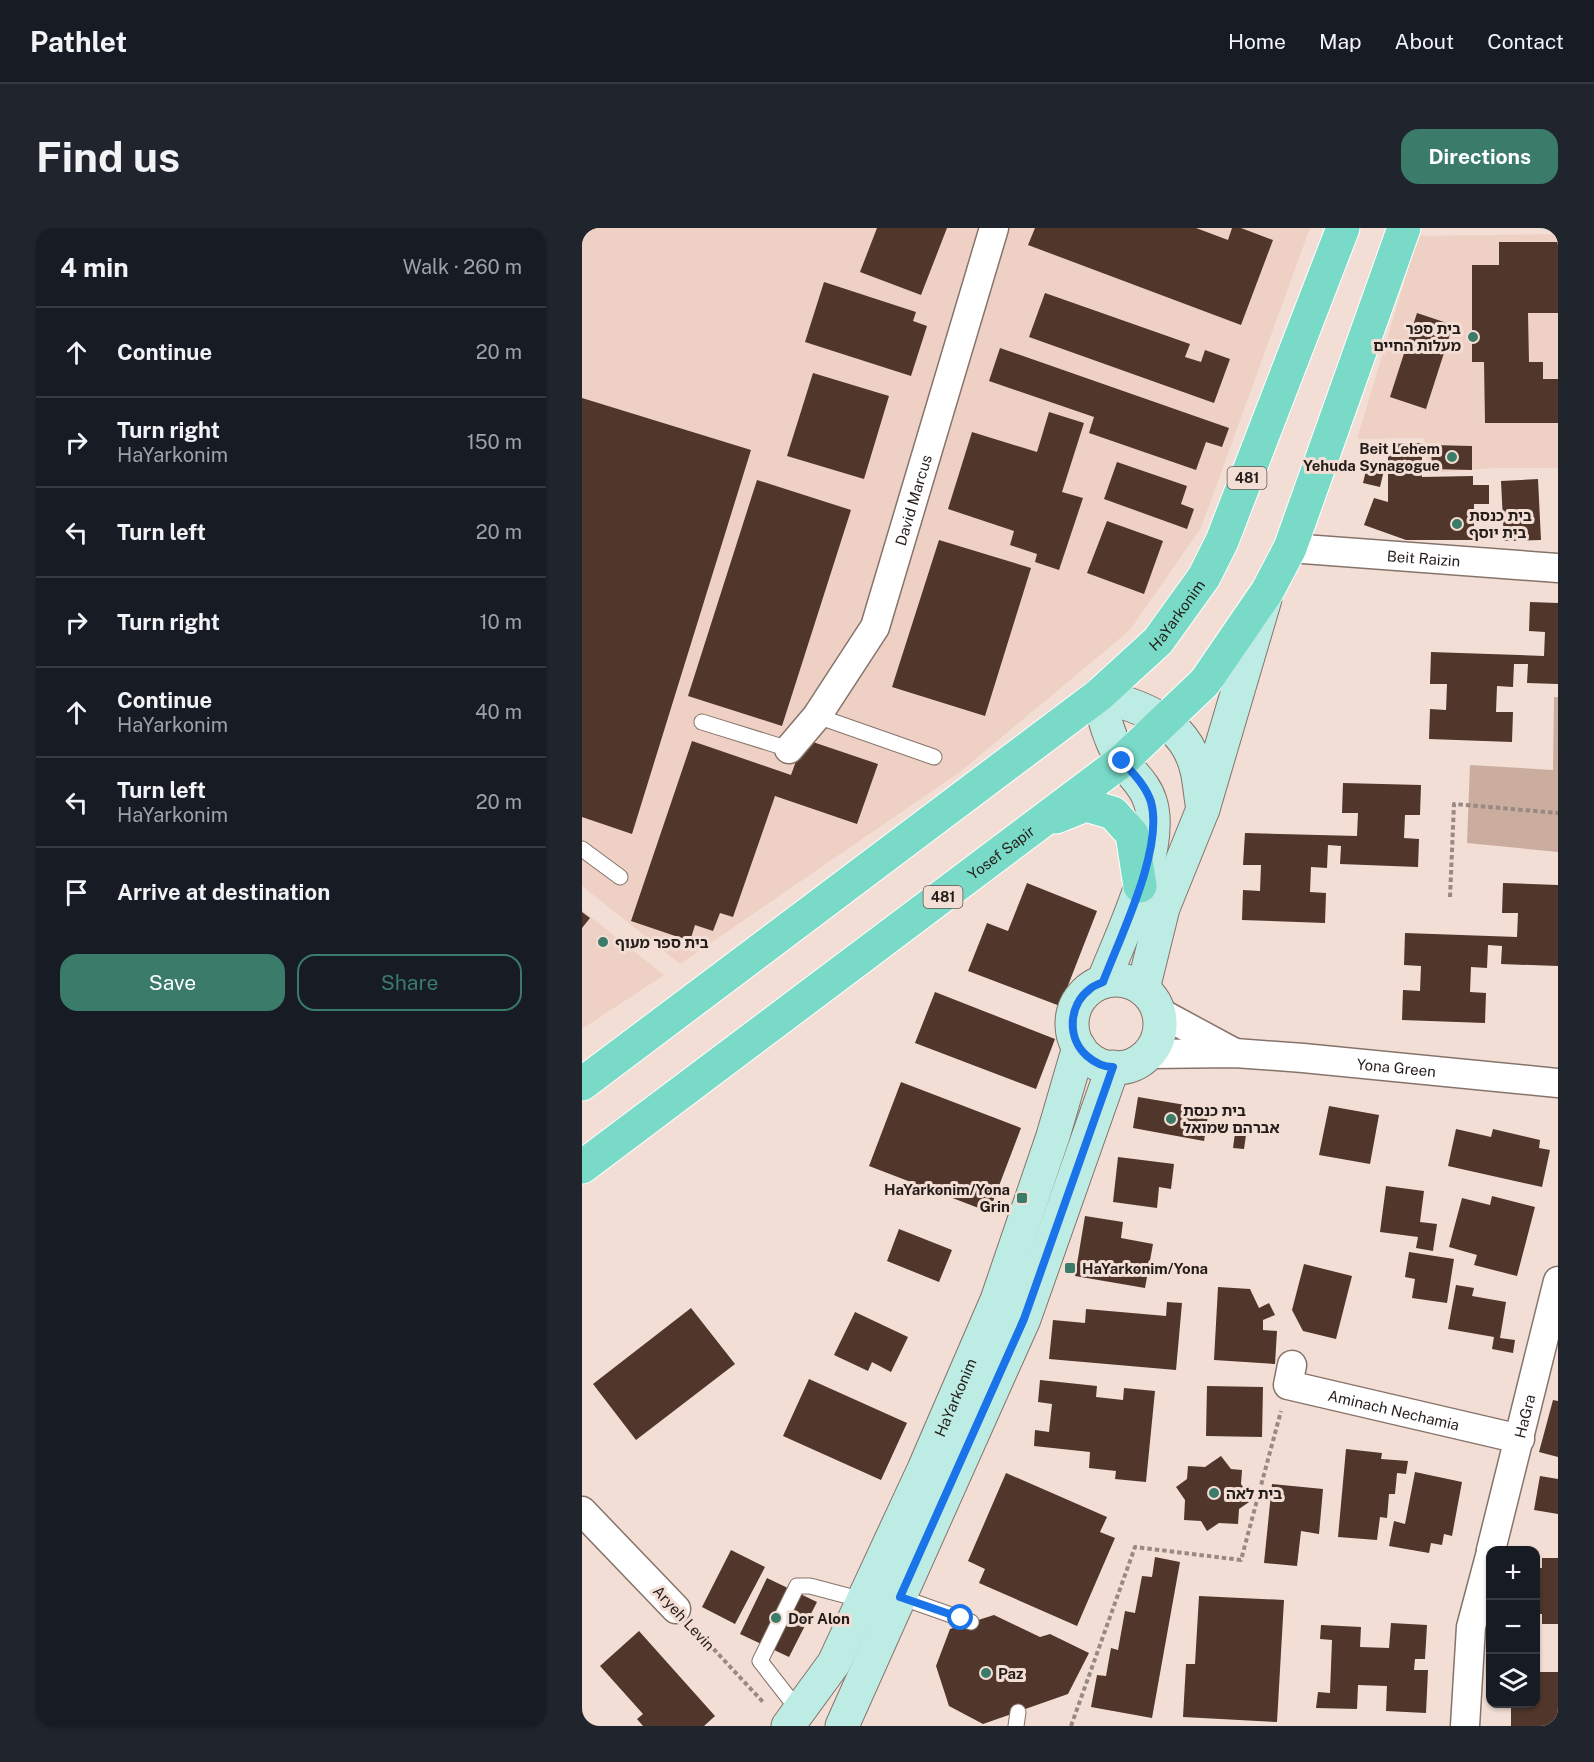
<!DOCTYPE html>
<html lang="en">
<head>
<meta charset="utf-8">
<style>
	body { margin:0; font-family:"Public Sans","Noto Sans Hebrew",sans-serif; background:#20242c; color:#f1f3f6 }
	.controls { position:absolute; right:18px; bottom:18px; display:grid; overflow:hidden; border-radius:12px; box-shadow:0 2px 4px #0004 }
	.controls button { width:54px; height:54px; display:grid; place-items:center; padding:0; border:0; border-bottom:2px solid #363941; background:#171b24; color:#f1f3f6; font:30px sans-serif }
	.stop { position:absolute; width:18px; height:18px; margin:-14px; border:4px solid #1a73e8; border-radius:50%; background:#fff }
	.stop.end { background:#1a73e8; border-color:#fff; box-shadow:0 2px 6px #0008 }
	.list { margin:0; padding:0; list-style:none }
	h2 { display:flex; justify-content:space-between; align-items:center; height:78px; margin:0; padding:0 24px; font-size:26px }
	h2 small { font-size:20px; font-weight:400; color:#9ea1a6 }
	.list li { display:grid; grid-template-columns:39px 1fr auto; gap:18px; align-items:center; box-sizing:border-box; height:90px; padding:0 24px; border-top:2px solid #363941 }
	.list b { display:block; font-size:22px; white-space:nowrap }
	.list p { margin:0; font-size:20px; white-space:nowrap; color:#9ea1a6 }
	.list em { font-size:20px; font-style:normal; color:#9ea1a6 }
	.actions { display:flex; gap:12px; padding:18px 24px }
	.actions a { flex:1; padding:14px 0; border:2px solid #3a7b6a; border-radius:18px; text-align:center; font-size:21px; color:#3a7b6a }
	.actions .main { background:#3a7b6a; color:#fff }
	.icon { flex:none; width:33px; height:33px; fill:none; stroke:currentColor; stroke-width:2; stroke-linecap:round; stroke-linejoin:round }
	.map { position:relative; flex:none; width:976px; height:1498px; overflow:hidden; border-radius:18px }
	header { display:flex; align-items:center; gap:36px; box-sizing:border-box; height:84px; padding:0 30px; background:#171b24; border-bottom:2px solid #363941 }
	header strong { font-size:28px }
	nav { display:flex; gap:33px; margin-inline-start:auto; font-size:21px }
	.intro { display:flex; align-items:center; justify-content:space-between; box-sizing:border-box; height:144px; padding:0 36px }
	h1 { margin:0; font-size:42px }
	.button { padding:15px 27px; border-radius:18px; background:#3a7b6a; color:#fff; font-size:21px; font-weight:700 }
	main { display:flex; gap:36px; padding:0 36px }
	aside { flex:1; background:#171b24; border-radius:18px; box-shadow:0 2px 4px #0004 }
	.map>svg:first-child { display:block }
	.built { fill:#eed1c4 }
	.green { fill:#cbada0 }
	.building { fill:#50362b }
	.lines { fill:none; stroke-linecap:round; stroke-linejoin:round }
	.lane-casing { stroke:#86736a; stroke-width:17 }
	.street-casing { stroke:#86736a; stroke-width:31 }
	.secondary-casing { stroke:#86736a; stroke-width:35 }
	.primary-casing { stroke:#fff; stroke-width:35 }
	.path { stroke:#998983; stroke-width:4; stroke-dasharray:4.5 3; stroke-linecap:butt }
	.lane { stroke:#fff; stroke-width:15 }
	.street { stroke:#fff; stroke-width:28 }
	.secondary { stroke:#bcece3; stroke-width:33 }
	.primary { stroke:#79dac7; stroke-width:33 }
	.route { stroke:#1a73e8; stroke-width:8 }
	.poi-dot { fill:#3a7b6a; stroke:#f3ded5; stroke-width:2 }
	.labels { text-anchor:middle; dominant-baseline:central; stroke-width:6; stroke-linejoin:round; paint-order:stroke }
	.shield { fill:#f3ded5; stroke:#635752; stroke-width:1.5 }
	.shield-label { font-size:14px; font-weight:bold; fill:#251d1a }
	.poi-label { font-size:15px; font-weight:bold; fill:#251d1a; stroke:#f3ded5; text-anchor:start }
	.street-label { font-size:15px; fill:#251d1a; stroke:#f3ded5 }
</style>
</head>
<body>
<header>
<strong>Pathlet</strong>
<nav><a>Home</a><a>Map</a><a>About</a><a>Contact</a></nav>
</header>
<div class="intro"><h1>Find us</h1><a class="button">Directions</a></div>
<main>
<aside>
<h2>4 min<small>Walk · 260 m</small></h2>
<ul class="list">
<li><svg class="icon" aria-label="ahead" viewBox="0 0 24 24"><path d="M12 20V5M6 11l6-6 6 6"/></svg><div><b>Continue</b></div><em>20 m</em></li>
<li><svg class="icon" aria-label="right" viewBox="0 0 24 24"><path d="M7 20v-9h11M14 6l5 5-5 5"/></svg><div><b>Turn right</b><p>HaYarkonim</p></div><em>150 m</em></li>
<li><svg class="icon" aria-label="left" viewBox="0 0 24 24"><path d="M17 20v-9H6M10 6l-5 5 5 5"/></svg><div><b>Turn left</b></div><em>20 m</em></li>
<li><svg class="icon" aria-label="right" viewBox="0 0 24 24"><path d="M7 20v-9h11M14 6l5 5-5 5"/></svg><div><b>Turn right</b></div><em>10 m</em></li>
<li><svg class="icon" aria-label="ahead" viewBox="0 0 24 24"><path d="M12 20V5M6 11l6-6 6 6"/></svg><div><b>Continue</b><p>HaYarkonim</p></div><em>40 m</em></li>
<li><svg class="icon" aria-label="left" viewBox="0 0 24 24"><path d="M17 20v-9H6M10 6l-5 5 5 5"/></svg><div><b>Turn left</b><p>HaYarkonim</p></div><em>20 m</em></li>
<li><svg class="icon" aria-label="arrive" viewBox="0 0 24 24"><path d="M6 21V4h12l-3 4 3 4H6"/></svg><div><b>Arrive at destination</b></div></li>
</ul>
<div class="actions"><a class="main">Save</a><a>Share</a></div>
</aside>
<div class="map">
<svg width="976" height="1498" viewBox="0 0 976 1498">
	<rect width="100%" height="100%" fill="#f3ded5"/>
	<path class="built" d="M0 0H728L619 300 548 402 378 544 98 736 0 658Z
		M976 6V240H911L847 245 842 210 775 211 836 8Z
		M0 682 82 747 0 801Z"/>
	<path class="green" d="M972 469H976V624L885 615 888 537 971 542Z"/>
	<path class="building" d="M295 0H365L339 67 278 44Z
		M453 0H614L646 12 650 0H659L691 12 659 97 446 17Z
		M917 14H976V85H946L947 134H961V151H976V195H903L902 134H890V37H917Z
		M242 54 334 84 331 93 345 98 329 148 223 114Z
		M463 65 608 116 603 129 619 134 623 122 648 131 632 175 447 109Z
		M835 85 871 97 844 181 808 169Z
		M418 120 647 200 640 219 624 214 614 242 507 205 512 189 407 153Z
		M231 145 307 168 282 251 205 228Z
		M0 170 169 222 50 606 0 589Z
		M467 184 502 195 480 264 501 270 477 342 453 334 455 326 428 317 432 303 366 281 390 204 455 224Z
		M840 215V249L891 248V257H907V276H892V312H824L782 297 792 270 806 274V216Z
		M849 217 890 218V242L850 241Z
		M535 234 605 258 599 276 612 281 605 301 522 271Z
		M785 238 802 242 798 259 781 255Z
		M956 251 959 312 922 313 919 253Z
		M175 252 269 282 200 498 106 468Z
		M525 293 581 313 562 366 505 345Z
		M357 312 449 340 403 488 310 459Z
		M948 374 976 375V456L945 455 946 436H932L931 459 915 458 914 484H931L930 514 847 511 848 481 864 482 865 456H848L849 424 962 428 963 404 947 403Z
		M222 511 296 536 275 596 193 568 151 689 138 685 131 703 113 697 108 713 49 693 110 513 209 547Z
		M761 555 839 557 838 587H823L822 610 837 611 836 639 758 636 759 618 746 617 745 640 729 639 728 664 744 665 743 695 660 692 661 662 678 663 679 637H661L663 605 775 608 776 585H760Z
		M445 655 515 683 478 778 386 743 405 695 426 703Z
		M921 655 976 657V738L919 736 920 718 906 717 905 740 889 739 888 764 904 765 903 795 820 792 821 762 838 763 839 738 822 737 823 705 935 709 936 685H920Z
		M0 684 8 690 0 700Z
		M353 764 473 811 454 861 333 815Z
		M319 854 439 900 407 984 287 938Z
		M556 869 627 881 622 913 551 900Z
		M747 878 797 887 788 936 737 927Z
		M874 901 909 909 911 901 958 912 957 920 968 922 960 959 866 938Z
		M653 905 664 907 662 921 651 920Z
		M536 929 592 936 589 961 577 959 575 980 531 974Z
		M804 958 842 963 838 994 855 996 851 1023 834 1020 836 1009 798 1004Z
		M910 968 953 979 935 1048 892 1037 895 1027 867 1019 880 970 908 977Z
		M503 988 541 994 539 1010 571 1016 563 1060 493 1048Z
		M317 1001 370 1022 357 1054 305 1033Z
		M827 1024 872 1031 865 1075 830 1070 833 1051 823 1049Z
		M722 1036 770 1048 754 1111 721 1103 710 1082Z
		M874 1057 892 1060 890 1068 924 1074 918 1110 933 1112 931 1125 910 1121 912 1109 866 1101Z
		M636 1059 668 1061 677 1080 687 1075 693 1087 681 1092V1102L695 1103 693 1136 632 1132Z
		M585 1074 600 1075 594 1142 467 1131 471 1092 503 1095 504 1081 584 1088Z
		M109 1080 153 1136 54 1212 11 1156Z
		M273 1084 326 1109 309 1144 290 1134 286 1143 252 1127Z
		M227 1151 325 1195 299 1252 201 1208Z
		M458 1152 515 1158 514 1169 541 1172 542 1160 573 1163 564 1254 533 1251 534 1243 507 1240 508 1224 452 1218 453 1202 467 1204 470 1176 456 1174Z
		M625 1158 681 1159 680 1209 624 1208Z
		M971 1172 976 1173V1229L957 1224Z
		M764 1221 800 1225 799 1231 826 1233 824 1246 815 1245 813 1266H807L805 1290 798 1289 795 1312 756 1309Z
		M639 1228 649 1241 660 1242 659 1256 670 1272 657 1281 656 1296 637 1295 625 1303 619 1293 602 1292 603 1272 594 1259 605 1251 606 1238 623 1239Z
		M833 1244 880 1254 870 1308 862 1306 860 1317 849 1315 847 1325 807 1318 812 1293 823 1296Z
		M424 1245 525 1289 518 1304 533 1310 495 1398 397 1355 403 1341 386 1333Z
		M958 1248 976 1251V1286L952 1282Z
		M690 1256 741 1261 737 1306 719 1303 715 1338 682 1335Z
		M149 1322 183 1339 153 1396 120 1379Z
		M573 1329 598 1334 570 1490 509 1479 515 1447 524 1448 529 1420 536 1422 543 1383 553 1385 560 1348 570 1349Z
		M960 1330H976V1396H960V1386H954V1340H960Z
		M185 1350 235 1374 207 1429 158 1406Z
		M617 1368 702 1372 695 1494 601 1489 604 1436H613Z
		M412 1387 458 1409 468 1406 507 1425 486 1466 401 1496 367 1478 354 1438 368 1401Z
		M809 1395 845 1397 843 1431H833L832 1442H846L844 1485 804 1483 805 1458 776 1457 775 1481 734 1480 736 1464 748 1465 750 1412 738 1411 739 1397 779 1399 778 1419 807 1420Z
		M57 1403 133 1488 122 1498H61L55 1491 61 1486 18 1438Z
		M954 1444H976V1498H929V1476H954Z"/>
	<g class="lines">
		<defs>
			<path id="lane" d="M235 488 352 529
				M120 494 207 521
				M0 621 38 649
				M318 1369 389 1394
				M217 1483 178 1433 215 1358H228L281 1372
				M434 1498 436 1484"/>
			<g id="street">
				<path id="s1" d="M708 320 976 340"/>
				<path id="s2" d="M207 521 235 488 293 399 412 0"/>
				<path d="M577 784 651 824"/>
				<path id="s3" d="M567 826 653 825 721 830 976 855"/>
				<path id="s4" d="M710 1137 706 1157 938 1211"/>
				<path d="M0 1283 94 1381"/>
				<path id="s5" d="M909 1322 976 1053"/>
				<path d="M883 1498 889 1399 909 1324"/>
			</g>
			<g id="secondary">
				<circle cx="534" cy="796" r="44"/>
				<path d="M521 754C538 710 584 619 568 573 563 556 549 546 540 532 527 511 522 490 517 467 557 478 602 492 614 539 618 552 618 567 621 581"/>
				<path d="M561 761 581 680 621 581 683 371"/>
				<path id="s6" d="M206 1498 252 1435 342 1241 415 1072 471 908 497 819"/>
				<path d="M260 1498 442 1091 531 839"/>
			</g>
			<g id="primary">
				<path d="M474 589 504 577 531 585 550 606 558 658"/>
				<path id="s7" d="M0 856 517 467 576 413 622 349 640 313 761 0"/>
				<path id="s8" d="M0 939 540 533 623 454 686 362 708 320 822 0"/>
			</g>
		</defs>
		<use href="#lane" class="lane-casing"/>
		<use href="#street" class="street-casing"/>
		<use href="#secondary" class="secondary-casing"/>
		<use href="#primary" class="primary-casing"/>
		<path class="path" d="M868 669 872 576 976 585
			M111 1399 182 1475
			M489 1498 553 1319 659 1332 699 1183"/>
		<use href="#lane" class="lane"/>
		<use href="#street" class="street"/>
		<use href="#secondary" class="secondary"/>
		<use href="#primary" class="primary"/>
	</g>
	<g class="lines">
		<path class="route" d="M379 1390 318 1369 442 1091 531 839C521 839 513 835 505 828 485 811 486 777 508 761 511 758 517 756 521 754 538 709 582 621 569 574 564 558 551 545 540 533"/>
	</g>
	<g class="poi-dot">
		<circle cx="891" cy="109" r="6"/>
		<circle cx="870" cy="229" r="6"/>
		<circle cx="875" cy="296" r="6"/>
		<circle cx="21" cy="714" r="6"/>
		<circle cx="589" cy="891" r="6"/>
		<rect x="434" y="964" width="12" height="12" rx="3"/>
		<rect x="482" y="1034" width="12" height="12" rx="3"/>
		<circle cx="632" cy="1265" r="6"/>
		<circle cx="194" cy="1390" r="6"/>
		<circle cx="404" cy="1445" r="6"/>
	</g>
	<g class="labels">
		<g class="shield">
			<rect x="645.5" y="239" width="39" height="22" rx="4.5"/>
			<rect x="341.5" y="658" width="39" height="22" rx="4.5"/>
		</g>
		<g class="shield-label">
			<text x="665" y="250">481</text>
			<text x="361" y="669">481</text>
		</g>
		<g class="poi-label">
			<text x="879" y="100" text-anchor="end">בית ספר<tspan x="879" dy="17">מעלות החיים</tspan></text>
			<text x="858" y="220" text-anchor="end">Beit Lehem<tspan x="858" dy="17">Yehuda Synagogue</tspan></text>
			<text x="887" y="287">בית כנסת<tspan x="887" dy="17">בית יוסף</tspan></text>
			<text x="33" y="714">בית ספר מעוף</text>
			<text x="601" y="882">בית כנסת<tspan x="601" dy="17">אברהם שמואל</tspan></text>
			<text x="428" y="961" text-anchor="end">HaYarkonim/Yona<tspan x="428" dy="17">Grin</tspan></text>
			<text x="500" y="1040">HaYarkonim/Yona</text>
			<text x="644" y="1265">בית לאה</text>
			<text x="206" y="1390">Dor Alon</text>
			<text x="416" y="1445">Paz</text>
		</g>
		<g class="street-label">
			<text stroke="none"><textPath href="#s2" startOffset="282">David Marcus</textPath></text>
			<text stroke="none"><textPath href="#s1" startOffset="134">Beit Raizin</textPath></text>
			<text stroke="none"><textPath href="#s7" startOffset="759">HaYarkonim</textPath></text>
			<text stroke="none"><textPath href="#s8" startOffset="524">Yosef Sapir</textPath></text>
			<text stroke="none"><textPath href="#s3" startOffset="248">Yona Green</textPath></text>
			<text stroke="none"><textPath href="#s6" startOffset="370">HaYarkonim</textPath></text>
			<text stroke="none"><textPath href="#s4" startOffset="129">Aminach Nechamia</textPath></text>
			<text stroke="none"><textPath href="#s5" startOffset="138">HaGra</textPath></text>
			<text transform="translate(102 1390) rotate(47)">Aryeh Levin</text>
		</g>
	</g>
</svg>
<div class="controls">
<button>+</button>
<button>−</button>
<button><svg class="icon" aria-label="layers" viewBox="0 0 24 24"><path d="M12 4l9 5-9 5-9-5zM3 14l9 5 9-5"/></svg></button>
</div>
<div class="stop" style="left:379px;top:1390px"></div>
<div class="stop end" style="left:540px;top:533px"></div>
</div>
</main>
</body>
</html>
